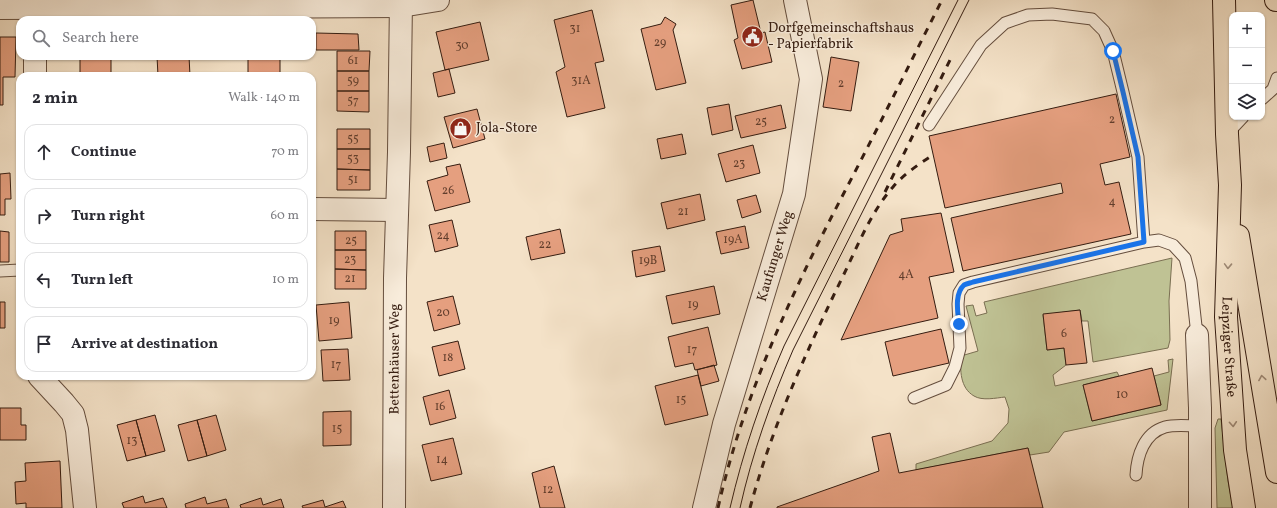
<!DOCTYPE html>
<html lang="en">
<head>
<meta charset="utf-8">
<style>
	body { margin:0; font-family:Vollkorn,serif; background:#f7f7f7; color:#2b2b33 }
	.controls { position:absolute; right:12px; top:12px; display:grid; overflow:hidden; border-radius:8px; box-shadow:0 1px 3px #0004 }
	.controls button { width:36px; height:36px; display:grid; place-items:center; padding:0; border:0; border-bottom:1px solid #e1e1e2; background:#fff; color:#2b2b33; font:20px sans-serif }
	.stop { position:absolute; width:12px; height:12px; margin:-9px; border:3px solid #1a73e8; border-radius:50%; background:#fff }
	.stop.end { background:#1a73e8; border-color:#fff; box-shadow:0 1px 4px #0008 }
	.list { margin:0; padding:0; list-style:none }
	h2 { display:flex; justify-content:space-between; align-items:center; height:52px; margin:0; padding:0 16px; font-size:17px }
	h2 small { font-size:13px; font-weight:400; color:#7c7c81 }
	.list li { display:grid; grid-template-columns:26px 1fr auto; gap:12px; align-items:center; box-sizing:border-box; height:56px; margin:0 8px 8px; padding:0 8px; border:1px solid #e1e1e2; border-radius:12px }
	.list b { display:block; font-size:15px; white-space:nowrap }
	.list em { font-size:13px; font-style:normal; color:#7c7c81 }
	.icon { flex:none; width:22px; height:22px; fill:none; stroke:currentColor; stroke-width:2; stroke-linecap:round; stroke-linejoin:round }
	.map { position:relative; flex:none; width:1277px; height:508px; overflow:hidden }
	.search { position:absolute; background:#fff; box-shadow:0 1px 3px #0004; left:16px; top:16px; width:300px; height:44px; display:flex; align-items:center; gap:10px; box-sizing:border-box; padding:0 14px; border-radius:12px; color:#7c7c81; font-size:15px }
	.panel { position:absolute; background:#fff; box-shadow:0 1px 3px #0004; left:16px; top:72px; width:300px; height:308px; border-radius:12px }
	.map>svg:first-child { display:block }
	.green { fill:#bfc294; stroke:#7a6f52 }
	.building { fill:#e59f7f; stroke:#351c10 }
	.lines { fill:none; stroke-linecap:round; stroke-linejoin:round }
	.service-casing { stroke:#654e3e; stroke-width:13 }
	.minor-casing { stroke:#654e3e; stroke-width:24 }
	.primary-casing { stroke:#351c10; stroke-width:24 }
	.motorway-casing { stroke:#351c10; stroke-width:24 }
	.service { stroke:#f8ecdb; stroke-width:11 }
	.minor { stroke:#f8ecdb; stroke-width:22 }
	.primary { stroke:#f4e2c8; stroke-width:22 }
	.motorway { stroke:#f4e2c8; stroke-width:22 }
	.tram { stroke:#351c10; stroke-width:1 }
	.rail { stroke:#351c10; stroke-width:3; stroke-dasharray:7 7; stroke-linecap:butt }
	.oneway { stroke:#9e8975 }
	.route { stroke:#1a73e8; stroke-width:5 }
	.labels { text-anchor:middle; dominant-baseline:central; stroke-width:3; stroke-linejoin:round; paint-order:stroke }
	.number-label { font-size:12px; fill:#613d2c }
	.poi-label { font-size:14px; fill:#351c10; stroke:#f8ecdb; text-anchor:start }
	.street-label { font-size:14px; fill:#351c10; stroke:#f8ecdb }
</style>
</head>
<body>
<div class="map">
<svg width="1277" height="508" viewBox="0 0 1277 508">
	<rect width="100%" height="100%" fill="#f4e2c8"/>
	<filter id="stains"><feTurbulence type="fractalNoise" baseFrequency=".005" numOctaves="4"/><feColorMatrix values="0 0 0 0 .2 0 0 0 0 .09 0 0 0 0 .02 0 0 0 .5 -.17"/></filter>
	<radialGradient id="worn" r=".72"><stop offset=".6" stop-color="#630" stop-opacity="0"/><stop offset="1" stop-color="#630" stop-opacity=".3"/></radialGradient>
	<path class="green" d="M1172 258 1169 301 1170 340 1168 348 1093 362 1088 321H1082L1080 310 1043 315 1047 350 1064 348 1066 365 1053 375 1055 386 1117 372 1119 376 1083 385 1092 421 1161 405 1154 376 1169 372 1168 360 1173 359 1167 410 1064 432 1049 452 1030 455 1028 448 916 470V464L992 441 1008 423 1009 409 1005 397C996 398 982 401 974 396 960 388 960 370 961 356L978 351 966 306 973 305 976 316 987 313 984 302Z
		M1218 419H1221L1228 481 1233 508H1217L1215 428Z"/>
	<path class="building" d="M753 0 761 33 765 32 772 62 742 69 734 40 738 38 731 5Z
		M592 10 604 61 595 63 605 108 567 117 556 72 565 67 554 20Z
		M665 17 676 24 673 30 686 83 656 90 641 29 661 24Z
		M480 22 489 60 445 70 436 32Z
		M316 33 358 34 359 50H316Z
		M0 37H16L15 77H3V105H0Z
		M337 51H370L369 71H337Z
		M80 56H111V57L80 58Z
		M157 56H189L190 76H158Z
		M248 56H280V76H248Z
		M111 57V76H80V58Z
		M831 57 859 62 851 111 823 107Z
		M449 69 455 93 438 97 433 73Z
		M337 71H369V91H337Z
		M337 91H369V112L337 111Z
		M1116 94 1130 157 1100 164 1105 185 1119 182 1131 234 963 271 951 218 1063 193 1061 183 945 208 929 136Z
		M729 104 733 130 712 135 707 108Z
		M781 105 786 128 741 138 735 116Z
		M477 109 485 139 453 148 444 117Z
		M337 129H370V149H337Z
		M682 134 686 154 661 159 657 139Z
		M444 143 447 158 430 162 427 147Z
		M753 145 760 173 726 182 718 154Z
		M337 149H370V170L337 169Z
		M460 164 470 202 435 211 427 181 448 175 446 167Z
		M337 169 370 170V190H337Z
		M10 173 11 199H5V215H0V174Z
		M700 194 705 220 667 229 661 203Z
		M756 195 761 212 742 218 737 200Z
		M941 213 954 272 929 277 938 318 841 340 890 235 903 231 901 219Z
		M452 220 458 246 435 252 429 225Z
		M745 226 749 248 721 254 716 232Z
		M560 229 565 253 531 260 526 237Z
		M0 231 9 232V262H0Z
		M335 231H366V250H335Z
		M660 246 665 271 636 277 632 251Z
		M335 250H366V270L335 269Z
		M335 269 366 270V289H335Z
		M714 286 720 314 672 324 666 296Z
		M453 296 460 324 434 331 427 302Z
		M0 302H5V328H0Z
		M349 302 352 338 319 341 316 305Z
		M1080 310 1087 363 1066 365 1064 348 1047 350 1043 314Z
		M708 327 717 365 695 370 693 363 675 367 668 337Z
		M941 329 949 363 893 376 885 342Z
		M458 341 465 369 439 376 432 347Z
		M348 349 350 380 323 381 321 350Z
		M714 365 719 381 701 386 697 370Z
		M1152 368 1161 405 1092 421 1083 385Z
		M698 375 708 415 665 425 655 386Z
		M79 376H108V377H79Z
		M160 376H190V377L161 379Z
		M449 390 456 418 430 425 423 397Z
		M0 408H21V425H26V440H0Z
		M351 411V445L323 446V412Z
		M155 415 165 451 146 456 136 420Z
		M216 415 226 450 207 456 197 420Z
		M136 420 146 456 127 461 117 425Z
		M197 420 207 456 188 461 178 425Z
		M890 433 899 473 1028 448 1043 508H777V507L879 471 872 437Z
		M453 438 462 474 431 481 422 445Z
		M60 461 62 508H26V503L16 504 15 482 26 481 25 463Z
		M554 466 565 508H540L532 473Z
		M143 496 145 503 163 498 167 508H124L122 503Z
		M205 497 207 504 226 499 229 508H186L185 504Z
		M261 498 263 505 281 499 284 508H241L240 505Z
		M323 500 325 507 343 501 346 508H303L302 506Z"/>
	<g class="lines">
		<defs>
			<path id="service" d="M1262 99 1273 89 1277 78
				M929 125 981 45 1005 23 1028 15 1052 14 1092 19 1104 31 1113 51 1123 92 1138 157 1144 242
				M1228 133 1243 117
				M0 271 20 270
				M914 398 946 385 955 367 960 348 958 304 959 293 964 285 973 282 1144 242 1159 240 1173 245 1185 258 1191 281 1197 335
				M1136 475C1137 456 1144 433 1165 427 1175 424 1189 426 1200 426"/>
			<g id="minor">
				<path d="M0 8 401 6 438 0"/>
				<path d="M35 76V56"/>
				<path d="M312 209 396 210"/>
				<path d="M1197 335 1200 408V508"/>
				<path d="M39 376 64 403 73 414 77 430 85 508"/>
				<path id="s1" d="M394 508 395 278 399 152 401 0"/>
				<path id="s2" d="M704 508 724 424 794 194 811 79 795 0"/>
			</g>
			<g id="primary">
				<path id="s3" d="M1224 0 1227 134 1230 185 1226 317 1235 450 1244 508"/>
				<path d="M1238 236 1277 472"/>
			</g>
			<path id="motorway" d="M1276 0H1277"/>
		</defs>
		<use href="#service" class="service-casing"/>
		<use href="#minor" class="minor-casing"/>
		<use href="#primary" class="primary-casing"/>
		<use href="#motorway" class="motorway-casing"/>
		<use href="#service" class="service"/>
		<use href="#minor" class="minor"/>
		<use href="#primary" class="primary"/>
		<use href="#motorway" class="motorway"/>
		<path class="tram" d="M730 508C743 452 761 399 784 346L958 0
			M740 508C752 454 771 401 793 350L969 0"/>
		<path class="rail" d="M885 192 951 58
			M718 508C743 396 793 290 846 189 879 126 910 63 942 0
			M750 508C772 426 807 350 844 274 858 245 871 212 893 187 904 174 919 164 933 155"/>
	</g>
	<defs><path id="oneway-chevron" d="M-2-3.5L2.5 0L-2 3.5" fill="none" stroke-width="1.6" stroke-linecap="round" stroke-linejoin="round"/></defs>
	<g class="oneway">
		<use href="#oneway-chevron" transform="translate(1228 266) rotate(92)"/>
		<use href="#oneway-chevron" transform="translate(1262 378) rotate(-99)"/>
		<use href="#oneway-chevron" transform="translate(1233 424) rotate(86)"/>
	</g>
	<g class="lines">
		<path class="route" d="M959 324C958 313 954 294 964 285 966 284 970 283 973 282L1144 242 1138 157 1123 92 1113 51"/>
	</g>
	<defs>
		<symbol id="civic-disc" viewBox="-11 -11 22 22"><circle r="9.5" fill="#8f2418" stroke="#f8ecdb"/><path d="M-.6-6.5H3V-4.5H.6V-3L4-1V1h2V6H-6V1h2V-1L-.6-3ZM-1.2 2.5V6h2.4V2.5Z" fill="#fff"/></symbol>
		<symbol id="shop-disc" viewBox="-11 -11 22 22"><circle r="9.5" fill="#8f2418" stroke="#f8ecdb"/><path d="M-5-2.5h2.3a2.7 3.5 0 0 1 5.4 0H5L5.5 6h-11ZM-1.5-2.5h3a1.5 2.3 0 0 0-3 0Z" fill="#fff"/></symbol>
	</defs>
	<g fill-rule="evenodd">
		<use href="#civic-disc" x="740" y="24" width="25" height="25"/>
		<use href="#shop-disc" x="448" y="116" width="25" height="25"/>
	</g>
	<g class="labels">
		<g class="number-label">
			<text x="575" y="29">31</text>
			<text x="660" y="43">29</text>
			<text x="462" y="46">30</text>
			<text x="353" y="61">61</text>
			<text x="353" y="81">59</text>
			<text x="581" y="81">31A</text>
			<text x="841" y="84">2</text>
			<text x="353" y="101">57</text>
			<text x="1112" y="120">2</text>
			<text x="761" y="122">25</text>
			<text x="353" y="139">55</text>
			<text x="353" y="159">53</text>
			<text x="739" y="164">23</text>
			<text x="353" y="180">51</text>
			<text x="448" y="191">26</text>
			<text x="1112" y="202">4</text>
			<text x="683" y="212">21</text>
			<text x="443" y="236">24</text>
			<text x="733" y="240">19A</text>
			<text x="351" y="241">25</text>
			<text x="545" y="245">22</text>
			<text x="350" y="260">23</text>
			<text x="648" y="261">19B</text>
			<text x="906" y="275">4A</text>
			<text x="350" y="279">21</text>
			<text x="693" y="305">19</text>
			<text x="443" y="313">20</text>
			<text x="334" y="321">19</text>
			<text x="1064" y="334">6</text>
			<text x="692" y="350">17</text>
			<text x="448" y="358">18</text>
			<text x="336" y="365">17</text>
			<text x="1122" y="395">10</text>
			<text x="681" y="400">15</text>
			<text x="440" y="407">16</text>
			<text x="337" y="429">15</text>
			<text x="132" y="441">13</text>
			<text x="442" y="460">14</text>
			<text x="548" y="490">12</text>
		</g>
		<g class="poi-label">
			<text x="768" y="28">Dorfgemeinschaftshaus<tspan x="768" dy="16">- Papierfabrik</tspan></text>
			<text x="476" y="128">Jola-Store</text>
		</g>
		<g class="street-label">
			<text stroke="none"><textPath href="#s2" startOffset="262">Kaufunger Weg</textPath></text>
			<text stroke="none"><textPath href="#s3" startOffset="347">Leipziger Straße</textPath></text>
			<text stroke="none"><textPath href="#s1" startOffset="149">Bettenhäuser Weg</textPath></text>
		</g>
	</g>
	<rect width="100%" height="100%" filter="url(#stains)"/>
	<rect width="100%" height="100%" fill="url(#worn)"/>
</svg>
<div class="controls">
<button>+</button>
<button>−</button>
<button><svg class="icon" aria-label="layers" viewBox="0 0 24 24"><path d="M12 4l9 5-9 5-9-5zM3 14l9 5 9-5"/></svg></button>
</div>
<div class="stop" style="left:1113px;top:51px"></div>
<div class="stop end" style="left:959px;top:324px"></div>
<div class="search"><svg class="icon" aria-label="search" viewBox="0 0 24 24"><circle cx="10" cy="10" r="6"/><path d="M15 15l6 6"/></svg>Search here</div>
<section class="panel">
<h2>2 min<small>Walk · 140 m</small></h2>
<ul class="list">
<li><svg class="icon" aria-label="ahead" viewBox="0 0 24 24"><path d="M12 20V5M6 11l6-6 6 6"/></svg><div><b>Continue</b></div><em>70 m</em></li>
<li><svg class="icon" aria-label="right" viewBox="0 0 24 24"><path d="M7 20v-9h11M14 6l5 5-5 5"/></svg><div><b>Turn right</b></div><em>60 m</em></li>
<li><svg class="icon" aria-label="left" viewBox="0 0 24 24"><path d="M17 20v-9H6M10 6l-5 5 5 5"/></svg><div><b>Turn left</b></div><em>10 m</em></li>
<li><svg class="icon" aria-label="arrive" viewBox="0 0 24 24"><path d="M6 21V4h12l-3 4 3 4H6"/></svg><div><b>Arrive at destination</b></div></li>
</ul>
</section>
</div>
</body>
</html>
